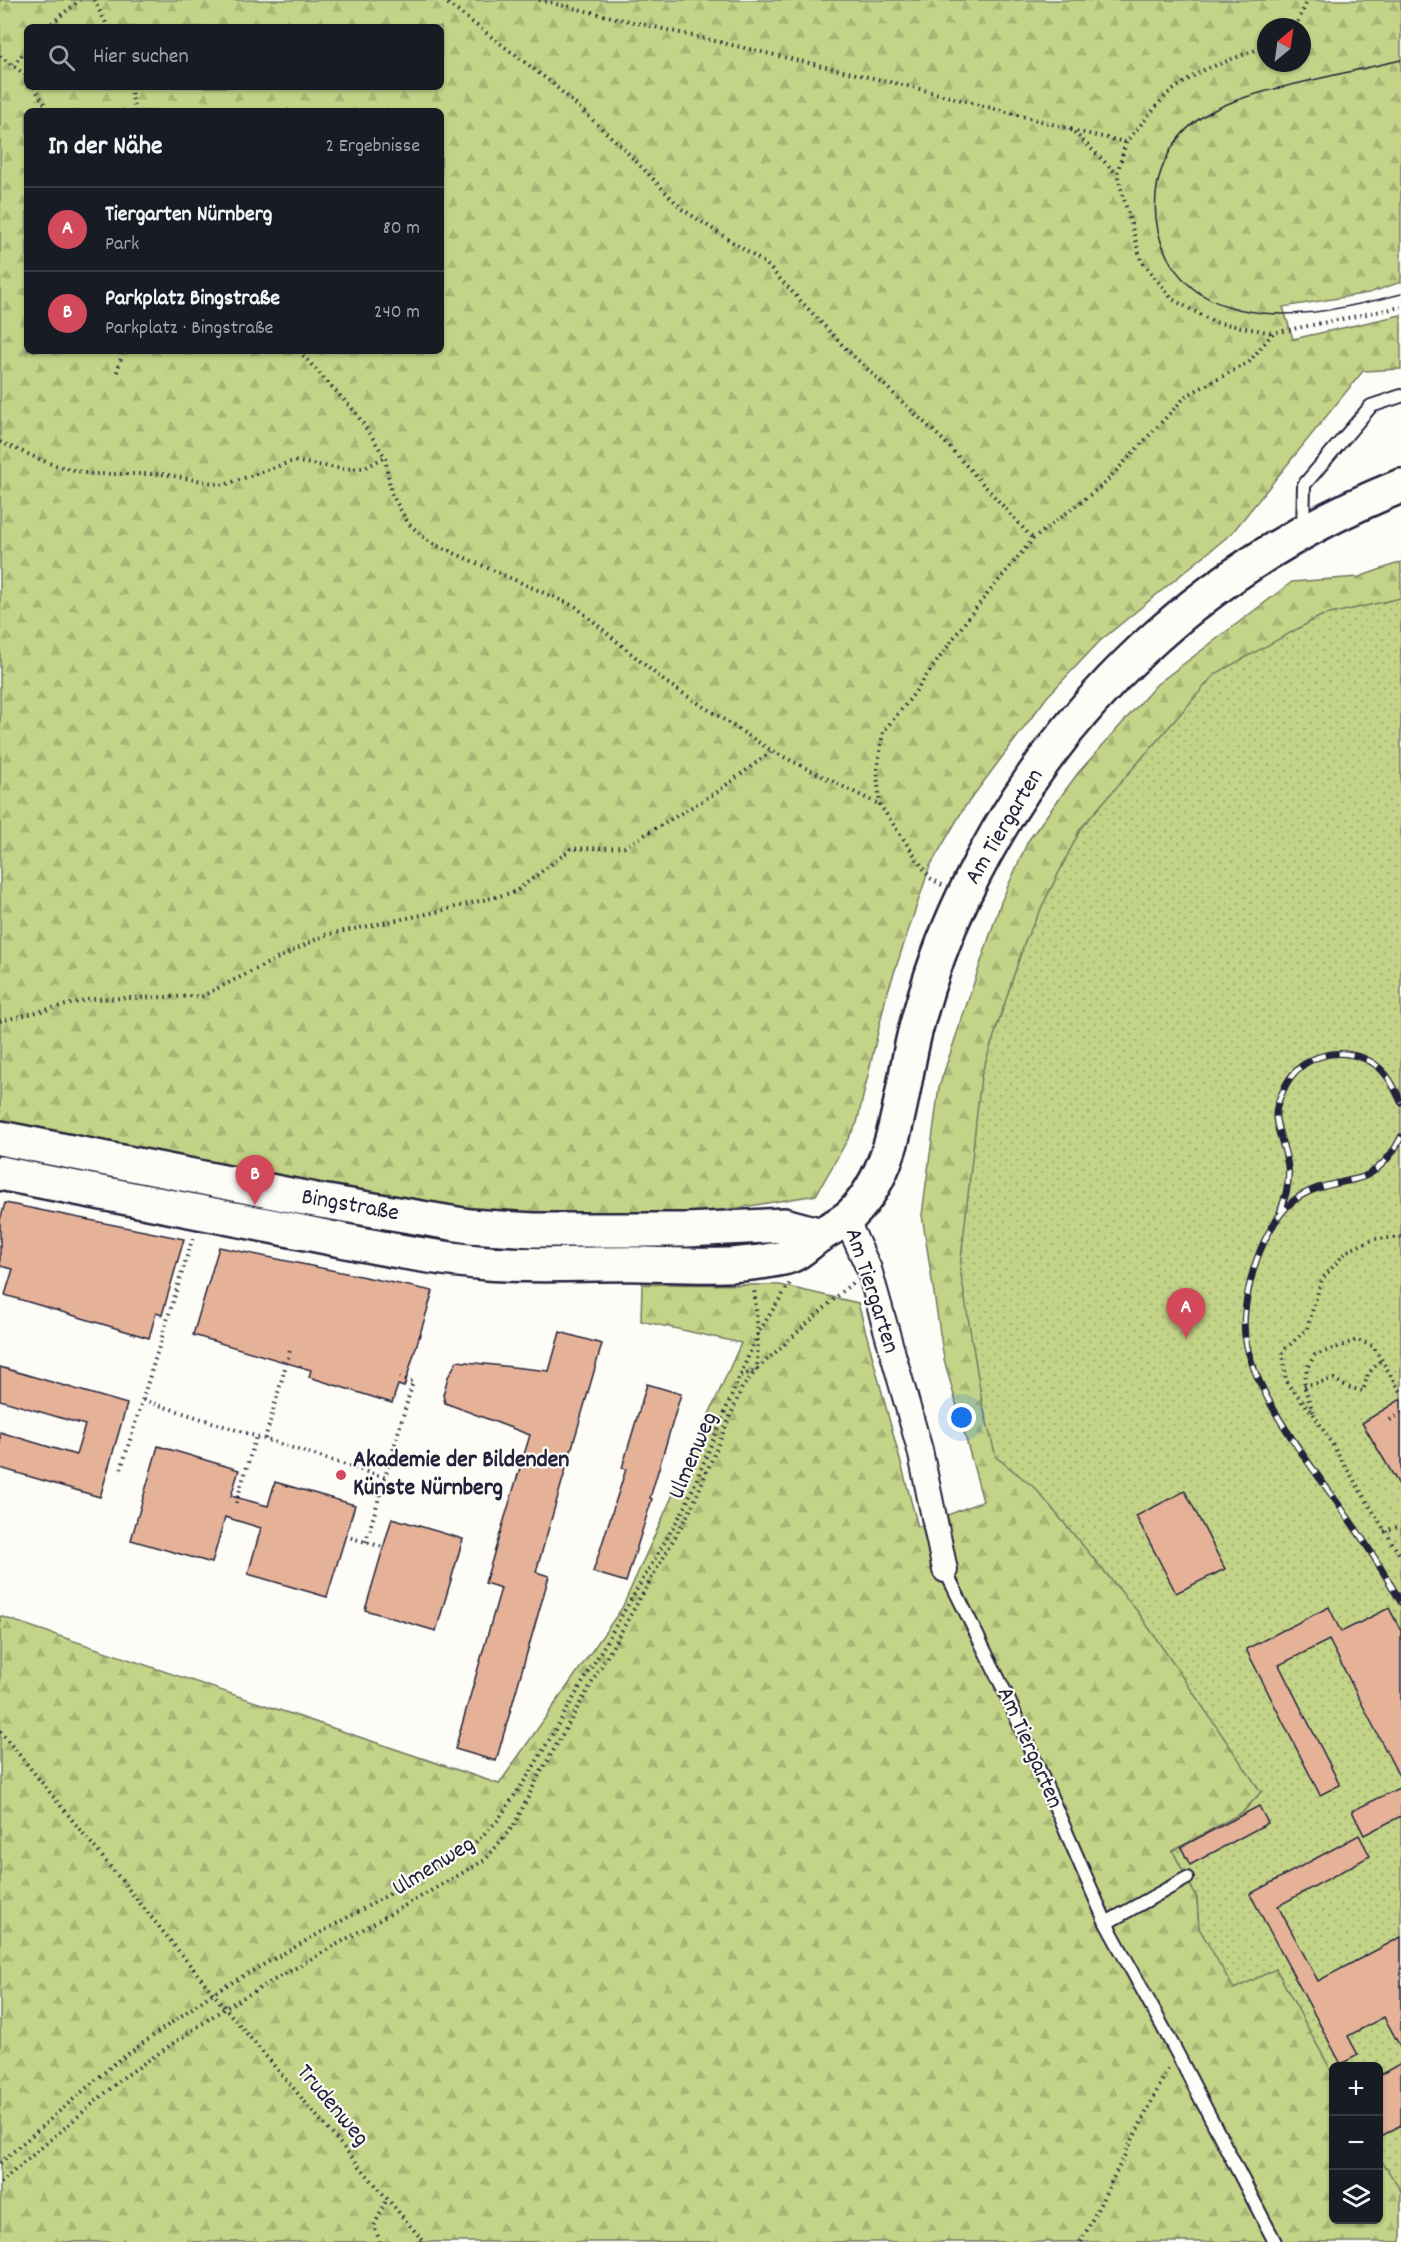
<!DOCTYPE html>
<html lang="de">
<head>
<meta charset="utf-8">
<style>
	body { margin:0; font-family:Dekko,sans-serif; background:#20242c; color:#f1f3f6 }
	.controls { position:absolute; right:18px; bottom:18px; display:grid; overflow:hidden; border-radius:9px; box-shadow:0 2px 4px #0004 }
	.controls button { width:54px; height:54px; display:grid; place-items:center; padding:0; border:0; border-bottom:2px solid #363941; background:#171b24; color:#f1f3f6; font:30px sans-serif }
	.compass { position:absolute; left:1257px; top:18px; width:54px; height:54px; border-radius:50%; background:#171b24; box-shadow:0 2px 4px #0004; rotate:29deg }
	.you { position:absolute; left:962px; top:1418px; width:21px; height:21px; margin:-15px; border:4px solid #fff; border-radius:50%; background:#1a73e8; box-shadow:0 0 0 9px #1a73e833 }
	.badge { display:grid; place-items:center; width:39px; height:39px; border-radius:50%; background:#d1495b; color:#fff; font-size:20px; font-weight:700 }
	.pin { position:absolute; translate:-50% -50px; filter:drop-shadow(0 2px 3px #0008) }
	.pin::after { content:''; position:absolute; top:32px; width:21px; height:18px; background:inherit; clip-path:polygon(0 0,100% 0,50% 100%) }
	.list { margin:0; padding:0; list-style:none }
	h2 { display:flex; justify-content:space-between; align-items:center; height:78px; margin:0; padding:0 24px; font-size:26px }
	h2 small { font-size:20px; font-weight:400; color:#9ea1a6 }
	.list li { display:grid; grid-template-columns:39px 1fr auto; gap:18px; align-items:center; box-sizing:border-box; height:84px; padding:0 24px; border-top:2px solid #363941 }
	.list b { display:block; font-size:22px; white-space:nowrap }
	.list p { margin:0; font-size:20px; white-space:nowrap; color:#9ea1a6 }
	.list em { font-size:20px; font-style:normal; color:#9ea1a6 }
	.icon { flex:none; width:33px; height:33px; fill:none; stroke:currentColor; stroke-width:2; stroke-linecap:round; stroke-linejoin:round }
	.map { position:relative; flex:none; width:1401px; height:2242px; overflow:hidden }
	.search { position:absolute; background:#171b24; box-shadow:0 2px 4px #0004; left:24px; top:24px; width:420px; height:66px; display:flex; align-items:center; gap:15px; box-sizing:border-box; padding:0 21px; border-radius:9px; color:#9ea1a6; font-size:22px }
	.panel { position:absolute; background:#171b24; box-shadow:0 2px 4px #0004; left:24px; top:108px; width:420px; height:246px; border-radius:9px }
	.map>svg:first-child { display:block }
	.forest { fill:url(#forest-firs); stroke:#727a61; stroke-width:1.5; fill-rule:evenodd }
	.park { fill:url(#park-dots); stroke:#727a61; stroke-width:1.5 }
	.building { fill:#e5b298; stroke:#22223b; stroke-width:1.5 }
	.lines { fill:none; stroke-linecap:round; stroke-linejoin:round }
	.lane-casing { stroke:#22223b; stroke-width:16 }
	.street-casing { stroke:#22223b; stroke-width:28 }
	.secondary-casing { stroke:#22223b; stroke-width:38 }
	.path { stroke:#22223b; stroke-width:4; stroke-dasharray:1.5 4.5; stroke-linecap:butt }
	.lane { stroke:#fdfcf7; stroke-width:12 }
	.street { stroke:#fdfcf7; stroke-width:24 }
	.secondary { stroke:#fdfcf7; stroke-width:33 }
	.tram { stroke:#22223b; stroke-width:1.5 }
	.rail-casing { stroke:#22223b; stroke-width:7 }
	.rail { stroke:#fdfcf7; stroke-width:4.5; stroke-dasharray:14; stroke-linecap:butt }
	.poi-dot { fill:#d1495b; stroke:#fdfcf7; stroke-width:2 }
	.labels { text-anchor:middle; dominant-baseline:central; stroke-width:4.5; stroke-linejoin:round; paint-order:stroke }
	.street-label { font-size:24px; fill:#22223b; stroke:#fdfcf7 }
	.poi-label { font-size:24px; font-weight:bold; fill:#22223b; stroke:#fdfcf7; text-anchor:start }
</style>
</head>
<body>
<div class="map">
<svg width="1401" height="2242" viewBox="0 0 1401 2242">
	<defs>
		<pattern id="forest-firs" width="22" height="20" patternUnits="userSpaceOnUse" patternTransform="scale(1.5)"><rect width="22" height="20" fill="#c3d387"/><path d="M5 1l3.5 6h-7zM16 11l3.5 6h-7z" fill="#a7b575"/></pattern>
		<pattern id="park-dots" width="8" height="8" patternUnits="userSpaceOnUse" patternTransform="scale(1.5)"><rect width="8" height="8" fill="#c3d387"/><path d="M2 2h.1M6 6h.1" fill="none" stroke="#a7b575" stroke-width="1.8" stroke-linecap="round"/></pattern>
	</defs>
	<rect width="100%" height="100%" fill="#fdfcf7"/>
	<filter id="ink" filterUnits="userSpaceOnUse"><feTurbulence type="fractalNoise" baseFrequency=".0167" numOctaves="2"/><feDisplacementMap in="SourceGraphic" scale="12" xChannelSelector="R" yChannelSelector="G"/><feConvolveMatrix kernelMatrix="1 2 1 2 8 2 1 2 1" color-interpolation-filters="sRGB"/></filter>
	<g filter="url(#ink)">
		<path class="forest" d="M0 0H1401V282L1369 293 1283 307 1293 339 1401 315V369L1363 371 1232 533 1100 641 1047 697 964 808 930 866 886 997 857 1123 816 1195 713 1212 502 1213 272 1180 0 1122ZM27 27H441V87H27ZM1266 27H1302V63H1266ZM27 111H441V351H27Z
			M1401 562V650L1261 1792 1243 1812 1173 1851 1197 1898 1199 1928 1276 1968 1333 2074 1334 2220H1378L1379 2157 1401 2145V2242H0V1616L499 1784 622 1608 741 1343 641 1321 642 1284 780 1285 858 1303 918 1527 983 1501 944 1359 922 1215 939 1087 1001 902 1028 841 1078 773 1157 684 1292 582 1359 577Z"/>
		<path class="park" d="M1401 598V2191L1379 2157 1378 2066H1334L1333 2074 1276 1969 1234 1989 1199 1928 1197 1898 1173 1851 1243 1812 1261 1792 1138 1612 1035 1488 996 1457 983 1407 960 1269 981 1076 1025 941 1081 828 1215 674 1321 616Z"/>
		<path class="building" d="M5 1203 184 1239 162 1315 156 1313 149 1338 5 1295 13 1269 0 1266V1220Z
			M219 1247 433 1291 404 1387 398 1385 392 1403 309 1377 311 1370 193 1335Z
			M560 1332 602 1344 536 1572 549 1576 496 1761 455 1749 501 1588 485 1583 530 1435 445 1403 443 1395 448 1377 457 1361 549 1371Z
			M0 1367 127 1404 100 1497 0 1468V1432L76 1455 85 1425 0 1400Z
			M647 1384 681 1394 650 1498 652 1499 626 1582 593 1572 626 1469 622 1468Z
			M1401 1399V1488L1362 1423Z
			M158 1446 239 1470 231 1496 268 1506 275 1482 355 1505 327 1597 248 1574 261 1528 225 1517 212 1563 131 1540Z
			M1185 1491 1225 1569 1176 1593 1136 1516Z
			M392 1518 463 1539 436 1631 365 1610Z
			M1329 1607 1341 1632 1389 1608 1401 1631V1780L1329 1640 1279 1665 1340 1785 1320 1795 1246 1649Z
			M1401 1787V1816L1364 1835 1352 1811Z
			M1259 1806 1268 1823 1190 1865 1181 1847Z
			M1359 1835 1370 1856 1278 1906 1318 1981 1401 1937V2048L1384 2017 1348 2036 1358 2055 1341 2064 1250 1894Z
			M1401 2063V2125L1378 2138V2076Z"/>
		<g class="lines">
			<defs>
				<path id="lane" d="M1303 528 1304 485 1371 406 1401 396
					M945 1570 1006 1694 1106 1923 1177 2053 1275 2242
					M1106 1923 1187 1878"/>
				<path id="street" d="M846 1219 869 1269 920 1450 945 1570"/>
				<path id="secondary" d="M0 1138 315 1200 469 1226 534 1230H687L784 1225 821 1235
					M0 1173C90 1191 180 1208 271 1226 343 1240 415 1257 488 1263 540 1267 592 1263 644 1264 687 1265 730 1268 772 1260 774 1260 789 1257 790 1256 801 1252 810 1241 820 1235 831 1228 842 1223 851 1215 897 1170 900 1095 914 1036 926 988 942 941 963 897 1054 706 1205 564 1401 486"/>
			</defs>
			<use href="#lane" class="lane-casing"/>
			<use href="#street" class="street-casing"/>
			<use href="#secondary" class="secondary-casing"/>
			<path class="path" d="M94 0 108 27
				M443 0 552 83 623 148 682 209 766 264 847 350 943 440 1033 539
				M539 0 916 88 1071 129 1117 174
				M47 27 80 0
				M1295 27 1308 0
				M1266 46 1201 71 1167 94 1126 142 1117 174 1141 260 1172 299 1214 322 1273 333
				M0 56 27 76
				M13 65 27 50
				M34 87 49 111
				M130 87 135 111
				M1071 130 1125 142
				M299 351 356 413 385 457 391 493 408 523 429 542 576 607 664 681 772 751 880 805
				M117 372 123 351
				M0 442 51 464 89 474H162L224 485 293 461 343 469 364 468 385 457
				M942 885 930 878 880 805 877 772 883 732 910 699 971 614 1033 539 1104 484 1186 396 1249 362 1273 333 1401 307
				M0 1021 91 999 202 996 325 935 436 912 515 892 571 849 624 847 717 792 772 751
				M1401 1237 1375 1239 1347 1251 1322 1279 1307 1329 1283 1351 1286 1382 1314 1415 1401 1557
				M741 1376 757 1369 852 1283
				M1304 1386 1334 1379 1347 1387 1363 1391 1368 1374 1381 1360
				M143 1400 386 1478
				M1313 1412 1304 1386 1307 1368 1315 1355 1357 1340 1373 1346 1401 1392
				M1390 1420 1401 1413
				M265 1439 291 1347
				M121 1469 193 1237
				M236 1503 256 1436
				M1384 1531 1397 1527
				M345 1536 383 1547
				M366 1542 413 1382 400 1377
				M0 1731 225 2008 424 2242
				M0 2163 114 2064 213 1993 468 1850 498 1820 531 1771 685 1507 758 1333 790 1283
				M0 2183 124 2077 225 2008 485 1860 514 1825 537 1779 691 1509 742 1388 757 1369 758 1333 754 1288
				M380 2242 374 2226 387 2199
				M1081 2242 1168 2069"/>
			<use href="#lane" class="lane"/>
			<use href="#street" class="street"/>
			<use href="#secondary" class="secondary"/>
			<path class="tram" d="M1401 60C1369 67 1336 75 1304 82 1270 90 1235 97 1205 115 1131 161 1141 280 1227 306 1284 324 1345 308 1401 294"/>
			<defs>
				<path id="rail" d="M1401 1137C1393 1155 1376 1175 1356 1179 1333 1185 1311 1186 1292 1202 1274 1218 1261 1245 1254 1268 1248 1289 1242 1314 1245 1336 1255 1401 1319 1474 1355 1528 1372 1552 1386 1577 1401 1602
					M1280 1212C1285 1199 1290 1181 1288 1167 1286 1150 1278 1134 1276 1118 1275 1108 1279 1099 1283 1091 1296 1059 1331 1046 1363 1058 1384 1066 1392 1082 1401 1102"/>
			</defs>
			<use href="#rail" class="rail-casing"/>
			<use href="#rail" class="rail"/>
		</g>
	</g>
	<circle class="poi-dot" cx="341" cy="1475" r="6"/>
	<g class="labels">
		<g class="street-label">
			<text transform="translate(1005 827) rotate(-59)">Am Tiergarten</text>
			<text transform="translate(350 1206) rotate(10)">Bingstraße</text>
			<text transform="translate(871 1291) rotate(72)">Am Tiergarten</text>
			<text transform="translate(694 1456) rotate(-67)">Ulmenweg</text>
			<text transform="translate(1029 1748) rotate(66)">Am Tiergarten</text>
			<text transform="translate(434 1867) rotate(-32)">Ulmenweg</text>
			<text transform="translate(332 2106) rotate(50)">Trudenweg</text>
		</g>
		<g class="poi-label">
			<text x="353" y="1461">Akademie der Bildenden<tspan x="353" dy="28">Künste Nürnberg</tspan></text>
		</g>
	</g>
</svg>
<div class="controls">
<button>+</button>
<button>−</button>
<button><svg class="icon" aria-label="layers" viewBox="0 0 24 24"><path d="M12 4l9 5-9 5-9-5zM3 14l9 5 9-5"/></svg></button>
</div>
<svg class="compass" viewBox="-18 -18 36 36"><path d="M0-13l5 13h-10z" fill="#e53935"/><path d="M0 13l5-13h-10z" fill="#9ea1a6"/></svg>
<div class="you"></div>
<div class="pin badge" style="left:1186px;top:1338px">A</div>
<div class="pin badge" style="left:255px;top:1205px">B</div>
<div class="search"><svg class="icon" aria-label="search" viewBox="0 0 24 24"><circle cx="10" cy="10" r="6"/><path d="M15 15l6 6"/></svg>Hier suchen</div>
<section class="panel">
<h2>In der Nähe<small>2 Ergebnisse</small></h2>
<ul class="list">
<li><span class="badge">A</span><div><b>Tiergarten Nürnberg</b><p>Park</p></div><em>80 m</em></li>
<li><span class="badge">B</span><div><b>Parkplatz Bingstraße</b><p>Parkplatz · Bingstraße</p></div><em>240 m</em></li>
</ul>
</section>
</div>
</body>
</html>
